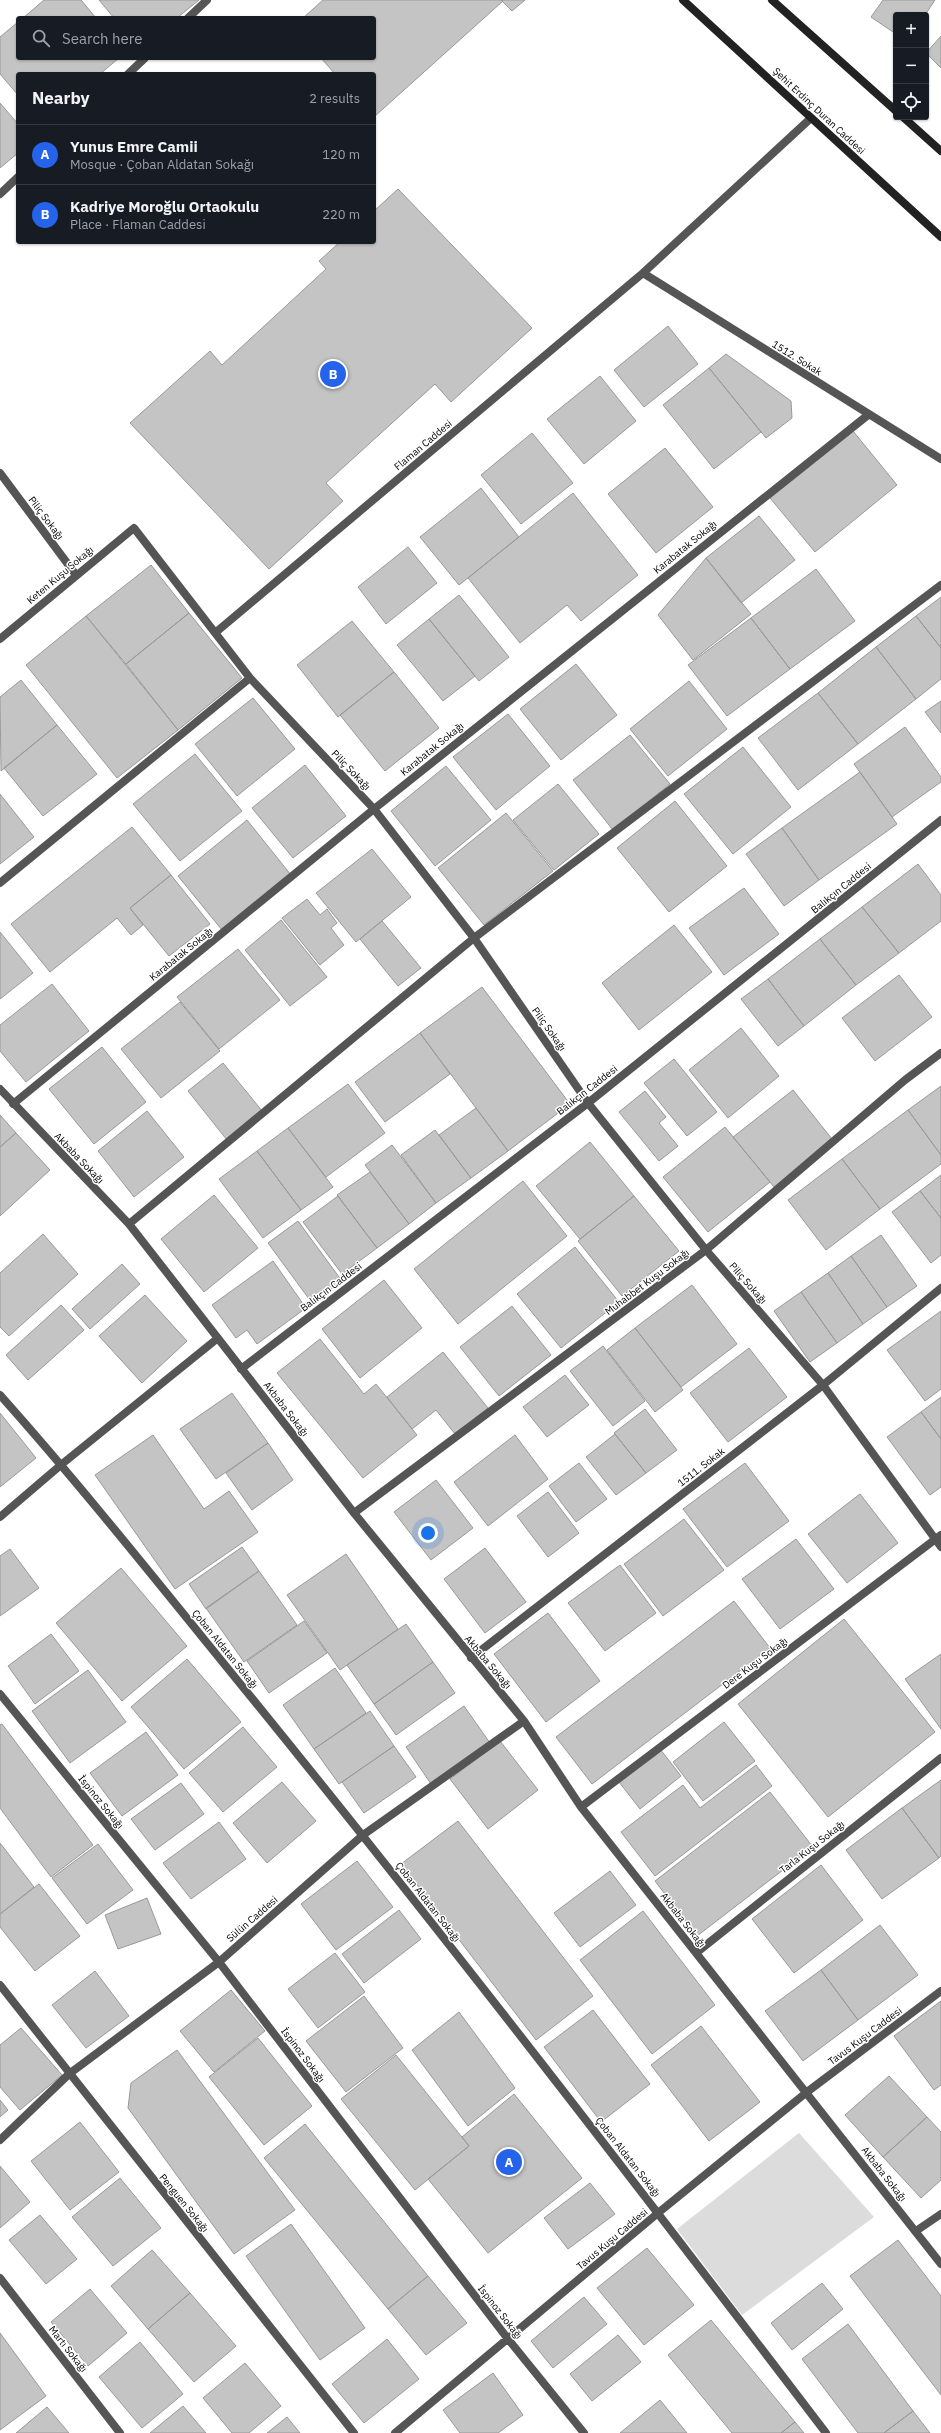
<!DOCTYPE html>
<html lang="en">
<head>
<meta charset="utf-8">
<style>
	body { margin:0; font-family:"IBM Plex Sans",sans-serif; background:#20242c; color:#f1f3f6 }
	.controls { position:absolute; right:12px; top:12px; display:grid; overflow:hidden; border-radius:4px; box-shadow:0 1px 3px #0004 }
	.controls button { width:36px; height:36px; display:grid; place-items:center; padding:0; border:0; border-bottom:1px solid #363941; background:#171b24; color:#f1f3f6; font:20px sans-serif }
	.you { position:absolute; left:428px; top:1533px; width:14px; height:14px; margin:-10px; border:3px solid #fff; border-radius:50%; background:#1a73e8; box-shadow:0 0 0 6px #1a73e833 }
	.badge { display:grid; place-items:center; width:26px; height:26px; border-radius:50%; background:#2563eb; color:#fff; font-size:13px; font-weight:700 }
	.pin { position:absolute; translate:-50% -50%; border:2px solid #fff; box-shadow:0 1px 4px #0006 }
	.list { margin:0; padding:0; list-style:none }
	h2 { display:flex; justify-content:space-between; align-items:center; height:52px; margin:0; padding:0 16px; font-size:17px }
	h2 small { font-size:13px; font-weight:400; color:#9ea1a6 }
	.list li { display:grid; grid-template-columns:26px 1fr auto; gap:12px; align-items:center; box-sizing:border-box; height:60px; padding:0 16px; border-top:1px solid #363941 }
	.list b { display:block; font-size:15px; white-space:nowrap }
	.list p { margin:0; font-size:13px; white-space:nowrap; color:#9ea1a6 }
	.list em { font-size:13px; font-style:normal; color:#9ea1a6 }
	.icon { flex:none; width:22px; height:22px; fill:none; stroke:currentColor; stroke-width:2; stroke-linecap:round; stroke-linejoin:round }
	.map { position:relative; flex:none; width:941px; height:2433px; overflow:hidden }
	.search { position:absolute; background:#171b24; box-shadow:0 1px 3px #0004; left:16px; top:16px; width:360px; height:44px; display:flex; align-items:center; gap:10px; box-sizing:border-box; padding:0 14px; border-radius:4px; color:#9ea1a6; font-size:15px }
	.panel { position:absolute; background:#171b24; box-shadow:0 1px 3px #0004; left:16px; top:72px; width:360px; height:172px; border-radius:4px }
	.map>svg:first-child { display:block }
	.green { fill:#dcdcdc }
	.building { fill:#c4c4c4; stroke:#999 }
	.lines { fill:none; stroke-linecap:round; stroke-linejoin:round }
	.minor { stroke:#555; stroke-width:8 }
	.tertiary { stroke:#555; stroke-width:8 }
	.secondary { stroke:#222; stroke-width:8 }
	.labels { text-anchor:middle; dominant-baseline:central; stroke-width:3; stroke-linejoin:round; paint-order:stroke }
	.street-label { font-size:10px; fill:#000; stroke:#fff }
</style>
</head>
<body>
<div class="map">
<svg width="941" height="2433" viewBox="0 0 941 2433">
	<rect width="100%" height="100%" fill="#fff"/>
	<path class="green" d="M799 2133 874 2217 742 2315 677 2229Z"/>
	<path class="building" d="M44 0H81L96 18H23Z
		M99 0H199L177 18H114Z
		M323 0H501L503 1 374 117V74H335L321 58H374V18H303Z
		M501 0H525L512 11Z
		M883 0H935L925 15H896V34L871 17Z
		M18 22V58H119L100 74H18V95L0 74V37Z
		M941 36V68L926 53Z
		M0 103 18 124V153L0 168Z
		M398 189 532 328 451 402 435 384 326 483 343 501 269 569 130 423 210 351 222 365 326 269 319 261 340 242H374V211Z
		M668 326 698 364 644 407 614 370Z
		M726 354 791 401 792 418 766 438 709 368Z
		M709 368 761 432 714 469 663 405Z
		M600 376 636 421 584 464 547 419Z
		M853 431 897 485 815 552 770 498Z
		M532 433 573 483 521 524 481 475Z
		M665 448 713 507 656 553 608 494Z
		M481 488 519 537 459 585 420 537Z
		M573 493 638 575 581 621 567 605 520 643 468 578Z
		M759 516 795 560 741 603 706 558Z
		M408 547 437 583 386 624 358 587Z
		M706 558 751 614 693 660 658 615Z
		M151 565 189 613 126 664 86 616Z
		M816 569 855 621 790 669 751 618Z
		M459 595 509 657 479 681 429 619Z
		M941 597V648L916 616Z
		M189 613 242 678 178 730 126 664Z
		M86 616 178 730 117 778 26 665Z
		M916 616 941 648V679L916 699 876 647Z
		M751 618 790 669 727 716 688 665Z
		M429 619 475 676 443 701 397 645Z
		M352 621 394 672 338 717 297 665Z
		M876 647 916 699 858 744 818 693Z
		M576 664 617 715 561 760 520 709Z
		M394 672 439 728 385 771 340 715Z
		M21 680 57 725 1 771 0 697Z
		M689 681 727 729 668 776 630 729Z
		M818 693 858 744 798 790 758 738Z
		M253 698 295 749 237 796 195 744Z
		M941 701V733L925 712Z
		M508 714 550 766 496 810 453 757Z
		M57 725 97 774 43 816 4 768Z
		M905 727 941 777V782L892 817 854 764Z
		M630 735 670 784 613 830 573 780Z
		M743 747 791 807 733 854 684 794Z
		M195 754 242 811 180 861 133 804Z
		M305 765 346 816 293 858 252 808Z
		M446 766 491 820 435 866 391 811Z
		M860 772 897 824 819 880 782 828Z
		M558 784 599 834 554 870 513 820Z
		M0 794 34 837 0 864Z
		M675 801 727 866 669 912 617 848Z
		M506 813 553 871 484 925 438 868Z
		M247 820 291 875 222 930 178 876Z
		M132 827 171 875 130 908 143 925 131 935 117 918 50 972 11 924Z
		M782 828 819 880 784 906 746 854Z
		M372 849 411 897 356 942 316 893Z
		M918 864 941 895V921L899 953 862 907Z
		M171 875 210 924 169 956 130 908Z
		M744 888 779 934 724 975 689 928Z
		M307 899 320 915 327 909 337 923 331 928 344 945 320 965 282 918Z
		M862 907 899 953 856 985 820 939Z
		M281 920 327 977 290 1006 245 950Z
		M382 921 421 968 398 986 360 939Z
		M674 925 712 972 639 1030 602 983Z
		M0 932 33 973 0 999Z
		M820 939 856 985 804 1026 768 979Z
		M238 949 280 1000 219 1049 177 997Z
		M899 975 932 1017 875 1061 842 1018Z
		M768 979 804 1026 778 1046 741 999Z
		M52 984 89 1031 26 1082 0 1051V1025Z
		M482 987 570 1104 508 1151 420 1033Z
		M180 1002 220 1051 161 1098 121 1049Z
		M741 1028 779 1076 728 1118 689 1070Z
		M420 1033 450 1074 385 1122 355 1082Z
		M102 1047 146 1102 94 1144 49 1089Z
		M674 1059 717 1112 687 1136 644 1083Z
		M223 1063 263 1112 227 1140 188 1091Z
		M348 1084 385 1133 326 1177 288 1128Z
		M941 1086V1155L908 1110Z
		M793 1090 832 1139 774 1187 733 1137Z
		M645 1091 666 1117 659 1123 678 1146 659 1161 619 1112Z
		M476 1108 508 1151 471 1178 439 1135Z
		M908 1110 941 1155V1164L880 1209 842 1159Z
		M147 1111 184 1157 134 1197 98 1151Z
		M0 1115 16 1133 0 1147Z
		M725 1127 770 1182 708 1232 663 1177Z
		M288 1128 333 1187 301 1210 257 1151Z
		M435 1130 471 1178 436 1203 401 1155Z
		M16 1133 50 1170 0 1216V1147Z
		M590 1142 634 1196 580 1239 536 1186Z
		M392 1145 436 1203 409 1224 365 1165Z
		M257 1151 301 1210 263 1238 219 1179Z
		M842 1159 880 1209 826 1250 788 1200Z
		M370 1172 409 1224 377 1248 337 1195Z
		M941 1175V1218L920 1191Z
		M523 1181 567 1236 458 1324 414 1269Z
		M920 1191 941 1218V1255L931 1263 892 1212Z
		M214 1195 258 1248 204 1292 161 1239Z
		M338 1196 377 1248 342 1274 303 1222Z
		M634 1196 679 1251 622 1296 578 1241Z
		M298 1221 342 1281 312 1303 268 1243Z
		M43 1234 78 1274 9 1336 0 1327V1273Z
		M881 1235 917 1286 887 1307 851 1256Z
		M575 1247 619 1302 561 1348 517 1294Z
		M851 1256 887 1307 863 1324 828 1273Z
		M273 1261 306 1308 257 1344 247 1330 236 1338 212 1305Z
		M122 1264 140 1284 90 1329 72 1309Z
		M828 1273 863 1324 837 1343 801 1292Z
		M384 1280 422 1328 360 1378 322 1329Z
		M692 1285 737 1344 681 1387 635 1328Z
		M801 1292 837 1343 810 1362 774 1311Z
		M145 1295 187 1341 142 1383 99 1336Z
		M61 1305 84 1330 28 1380 6 1355Z
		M512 1306 551 1355 499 1396 460 1347Z
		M941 1311V1389L925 1401 887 1350Z
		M635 1328 683 1390 655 1412 607 1350Z
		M320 1339 364 1394 376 1384 417 1435 363 1478 277 1373Z
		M603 1346 645 1401 613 1426 570 1371Z
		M749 1348 787 1397 728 1442 690 1393Z
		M443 1352 488 1408 455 1434 436 1410 412 1429 387 1397Z
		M565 1375 589 1405 547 1437 523 1407Z
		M232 1393 268 1443 216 1479 180 1429Z
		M941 1397V1439L921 1412Z
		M645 1409 677 1450 646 1473 614 1433Z
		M921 1412 941 1439V1487L930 1495 887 1437Z
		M0 1413 36 1458 0 1487Z
		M615 1434 646 1473 616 1495 586 1457Z
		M153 1435 204 1509 229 1491 258 1532 175 1589 95 1475Z
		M515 1435 548 1479 488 1526 454 1482Z
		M268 1443 293 1480 252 1510 226 1473Z
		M579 1463 607 1499 576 1522 549 1486Z
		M745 1463 789 1521 727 1567 683 1509Z
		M436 1480 473 1528 431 1560 394 1512Z
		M548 1492 579 1533 548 1557 517 1516Z
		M860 1494 898 1543 847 1583 808 1534Z
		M684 1519 724 1570 663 1616 624 1564Z
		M796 1539 834 1589 780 1629 742 1579Z
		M242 1547 259 1571 206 1609 189 1584Z
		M485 1548 526 1602 485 1633 444 1579Z
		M10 1549 39 1588 0 1616V1556Z
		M346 1554 398 1629 340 1670 287 1595Z
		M620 1565 656 1613 605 1651 568 1603Z
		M121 1568 187 1646 122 1701 56 1623Z
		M259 1571 297 1625 244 1662 206 1608Z
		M734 1601 770 1648 592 1784 556 1737Z
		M548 1613 600 1681 546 1722 494 1654Z
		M844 1619 935 1732 828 1817 738 1704Z
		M304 1621 327 1653 269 1693 247 1661Z
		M406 1624 433 1662 374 1704 347 1665Z
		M51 1634 79 1671 35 1704 8 1666Z
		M941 1654V1729L905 1679Z
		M187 1659 241 1722 184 1769 131 1707Z
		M433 1662 455 1693 396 1735 374 1704Z
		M335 1668 366 1713 314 1749 283 1705Z
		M88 1670 126 1722 70 1763 32 1711Z
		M464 1706 490 1743 431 1784 406 1747Z
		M370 1711 394 1746 339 1784 314 1749Z
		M724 1722 755 1761 703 1801 673 1762Z
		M2 1724 93 1845 51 1877 0 1808V1725Z
		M243 1727 277 1767 223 1812 189 1773Z
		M146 1732 178 1775 122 1816 90 1773Z
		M500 1741 538 1790 488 1829 450 1779Z
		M394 1746 416 1777 364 1813 342 1782Z
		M660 1749 681 1776 640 1809 619 1782Z
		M756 1765 772 1786 655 1876 621 1832 683 1785 700 1808Z
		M941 1780V1856L939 1858 902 1808Z
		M282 1782 316 1821 267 1863 233 1823Z
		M181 1783 204 1814 155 1850 131 1819Z
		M770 1792 813 1847 697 1936 655 1881Z
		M902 1808 939 1858 882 1899 846 1850Z
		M458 1821 593 1996 536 2040 401 1864Z
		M219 1822 246 1859 191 1899 163 1863Z
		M0 1843 34 1887 0 1914Z
		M98 1844 133 1890 87 1924 52 1878Z
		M357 1861 393 1907 336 1950 301 1904Z
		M821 1865 863 1920 794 1973 752 1919Z
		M610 1871 636 1905 580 1947 554 1913Z
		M39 1884 80 1936 35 1971 0 1927V1914Z
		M147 1898 161 1934 118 1949 105 1915Z
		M399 1910 421 1939 364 1983 342 1954Z
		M643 1911 715 2005 652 2054 580 1960Z
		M880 1925 918 1975 858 2020 821 1970Z
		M335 1953 365 1992 318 2028 288 1989Z
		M821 1970 858 2020 803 2061 765 2011Z
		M95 1971 129 2016 86 2048 52 2005Z
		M231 1990 265 2031 214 2072 180 2031Z
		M364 1996 403 2048 346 2092 306 2041Z
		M941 2001V2085L934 2090 894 2036Z
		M593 2010 650 2084 601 2122 544 2047Z
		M459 2012 515 2088 468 2126 412 2050Z
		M701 2026 760 2102 709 2141 651 2065Z
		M21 2028 62 2075 20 2110 0 2087V2045Z
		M258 2038 312 2106 264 2145 209 2077Z
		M177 2050 295 2210 234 2254 128 2108 131 2083Z
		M396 2055 469 2146 415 2190 341 2099Z
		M889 2076 927 2117 883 2157 845 2115Z
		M514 2094 582 2178 488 2253 428 2179 469 2146 462 2137Z
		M0 2100 8 2110 0 2117Z
		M927 2117 941 2132V2180L921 2198 883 2157Z
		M80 2122 119 2172 70 2210 31 2161Z
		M305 2124 428 2276 388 2309 264 2158Z
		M0 2166 30 2202 0 2228Z
		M120 2178 161 2228 113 2266 72 2217Z
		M590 2183 615 2214 568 2249 544 2218Z
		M40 2215 77 2259 46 2284 9 2240Z
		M291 2224 365 2328 320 2360 246 2256Z
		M898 2240 941 2296V2395L850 2276Z
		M647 2248 694 2305 644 2345 597 2288Z
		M152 2250 190 2293 148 2329 111 2286Z
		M428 2276 467 2323 426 2355 388 2309Z
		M822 2283 843 2309 792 2350 771 2323Z
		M90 2289 127 2333 88 2366 51 2322Z
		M190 2293 236 2346 194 2382 148 2329Z
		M584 2297 607 2324 553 2368 531 2341Z
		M711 2320 795 2422 781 2433H732L668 2355Z
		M848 2324 913 2411 884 2433H858L802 2359Z
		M0 2333 46 2396 0 2430Z
		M618 2335 641 2362 592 2401 570 2374Z
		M387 2339 419 2379 364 2423 332 2384Z
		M140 2342 183 2394 142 2428 99 2377Z
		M245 2363 281 2406 249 2433H232L203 2398Z
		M493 2373 523 2415 498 2433H460L443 2410Z
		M660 2400 687 2433H620Z
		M183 2406 206 2433H150Z
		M47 2407 69 2433H16Z
		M913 2411 930 2433H884Z
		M287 2417 300 2433H267Z
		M795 2422 804 2433H781Z"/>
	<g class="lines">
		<path class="minor" d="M643 273 941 459
			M0 473 76 575
			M215 633 643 273 811 118
			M0 639 134 528 250 678 374 809 474 938 588 1103 706 1250 823 1385 941 1547
			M0 883 250 678
			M0 1089 129 1224 354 1513 524 1721 581 1807 941 2264
			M13 1104 374 809 868 415
			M129 1224 474 938 941 585
			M241 1369 588 1103 941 820
			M0 1395C90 1496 174 1603 260 1708 453 1946 640 2189 826 2433
			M354 1513 706 1250 905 1080 941 1053
			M0 1517 62 1464 218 1338
			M471 1658 823 1385 941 1288
			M0 1694 219 1962 508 2339 584 2433
			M581 1807 941 1535
			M696 1953 941 1758
			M0 1985 354 2433
			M0 2140 69 2074 219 1962 363 1835 524 1721
			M916 2231 941 2214
			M0 2278 120 2433
			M395 2433 658 2213 807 2092 941 1991"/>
		<path class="tertiary" d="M188 18 207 0
			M128 74 145 58
			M0 194 18 177"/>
		<path class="secondary" d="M683 0 941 237
			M772 0 896 111
			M903 117 941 151"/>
	</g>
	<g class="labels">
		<g class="street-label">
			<text transform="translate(819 111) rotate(43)">Şehit Erdinç Duran Caddesi</text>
			<text transform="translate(797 358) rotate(32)">1512. Sokak</text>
			<text transform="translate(423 445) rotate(-40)">Flaman Caddesi</text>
			<text transform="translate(46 518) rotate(53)">Piliç Sokağı</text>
			<text transform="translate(685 547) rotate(-39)">Karabatak Sokağı</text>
			<text transform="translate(60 575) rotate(-40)">Keten Kuşu Sokağı</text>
			<text transform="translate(432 749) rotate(-39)">Karabatak Sokağı</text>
			<text transform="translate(351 770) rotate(46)">Piliç Sokağı</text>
			<text transform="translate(841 888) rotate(-39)">Balıkçın Caddesi</text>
			<text transform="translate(181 954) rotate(-39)">Karabatak Sokağı</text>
			<text transform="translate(549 1029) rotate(55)">Piliç Sokağı</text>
			<text transform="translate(587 1090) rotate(-38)">Balıkçın Caddesi</text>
			<text transform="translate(79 1158) rotate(46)">Akbaba Sokağı</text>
			<text transform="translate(647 1282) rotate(-37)">Muhabbet Kuşu Sokağı</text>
			<text transform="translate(748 1283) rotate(49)">Piliç Sokağı</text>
			<text transform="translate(331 1287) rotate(-37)">Balıkçın Caddesi</text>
			<text transform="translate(286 1409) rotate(52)">Akbaba Sokağı</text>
			<text transform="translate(701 1467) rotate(-38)">1511. Sokak</text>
			<text transform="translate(225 1649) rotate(51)">Çoban Aldatan Sokağı</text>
			<text transform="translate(488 1662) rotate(50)">Akbaba Sokağı</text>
			<text transform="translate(755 1663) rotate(-37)">Dere Kuşu Sokağı</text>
			<text transform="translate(101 1802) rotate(51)">İspinoz Sokağı</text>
			<text transform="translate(812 1847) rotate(-38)">Tarla Kuşu Sokağı</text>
			<text transform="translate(428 1902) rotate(52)">Çoban Aldatan Sokağı</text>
			<text transform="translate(252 1919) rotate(-41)">Sülün Caddesi</text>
			<text transform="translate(683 1920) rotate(52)">Akbaba Sokağı</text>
			<text transform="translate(865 2036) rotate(-37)">Tavus Kuşu Caddesi</text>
			<text transform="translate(303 2055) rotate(53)">İspinoz Sokağı</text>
			<text transform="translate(628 2157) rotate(52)">Çoban Aldatan Sokağı</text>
			<text transform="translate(884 2174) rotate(52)">Akbaba Sokağı</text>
			<text transform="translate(184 2203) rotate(51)">Penguen Sokağı</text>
			<text transform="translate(612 2239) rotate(-40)">Tavus Kuşu Caddesi</text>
			<text transform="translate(500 2312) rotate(52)">İspinoz Sokağı</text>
			<text transform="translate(68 2349) rotate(52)">Martı Sokağı</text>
		</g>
	</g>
</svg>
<div class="controls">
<button>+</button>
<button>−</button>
<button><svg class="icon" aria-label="locate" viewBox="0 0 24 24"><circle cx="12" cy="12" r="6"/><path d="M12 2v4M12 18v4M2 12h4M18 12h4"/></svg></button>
</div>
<div class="you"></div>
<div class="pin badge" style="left:509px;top:2162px">A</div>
<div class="pin badge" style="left:333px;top:374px">B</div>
<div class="search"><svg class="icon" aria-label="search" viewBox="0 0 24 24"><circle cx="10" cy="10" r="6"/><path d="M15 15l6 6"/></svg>Search here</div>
<section class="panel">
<h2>Nearby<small>2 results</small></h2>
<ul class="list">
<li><span class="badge">A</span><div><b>Yunus Emre Camii</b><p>Mosque · Çoban Aldatan Sokağı</p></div><em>120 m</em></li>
<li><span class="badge">B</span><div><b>Kadriye Moroğlu Ortaokulu</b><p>Place · Flaman Caddesi</p></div><em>220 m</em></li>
</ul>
</section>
</div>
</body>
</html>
